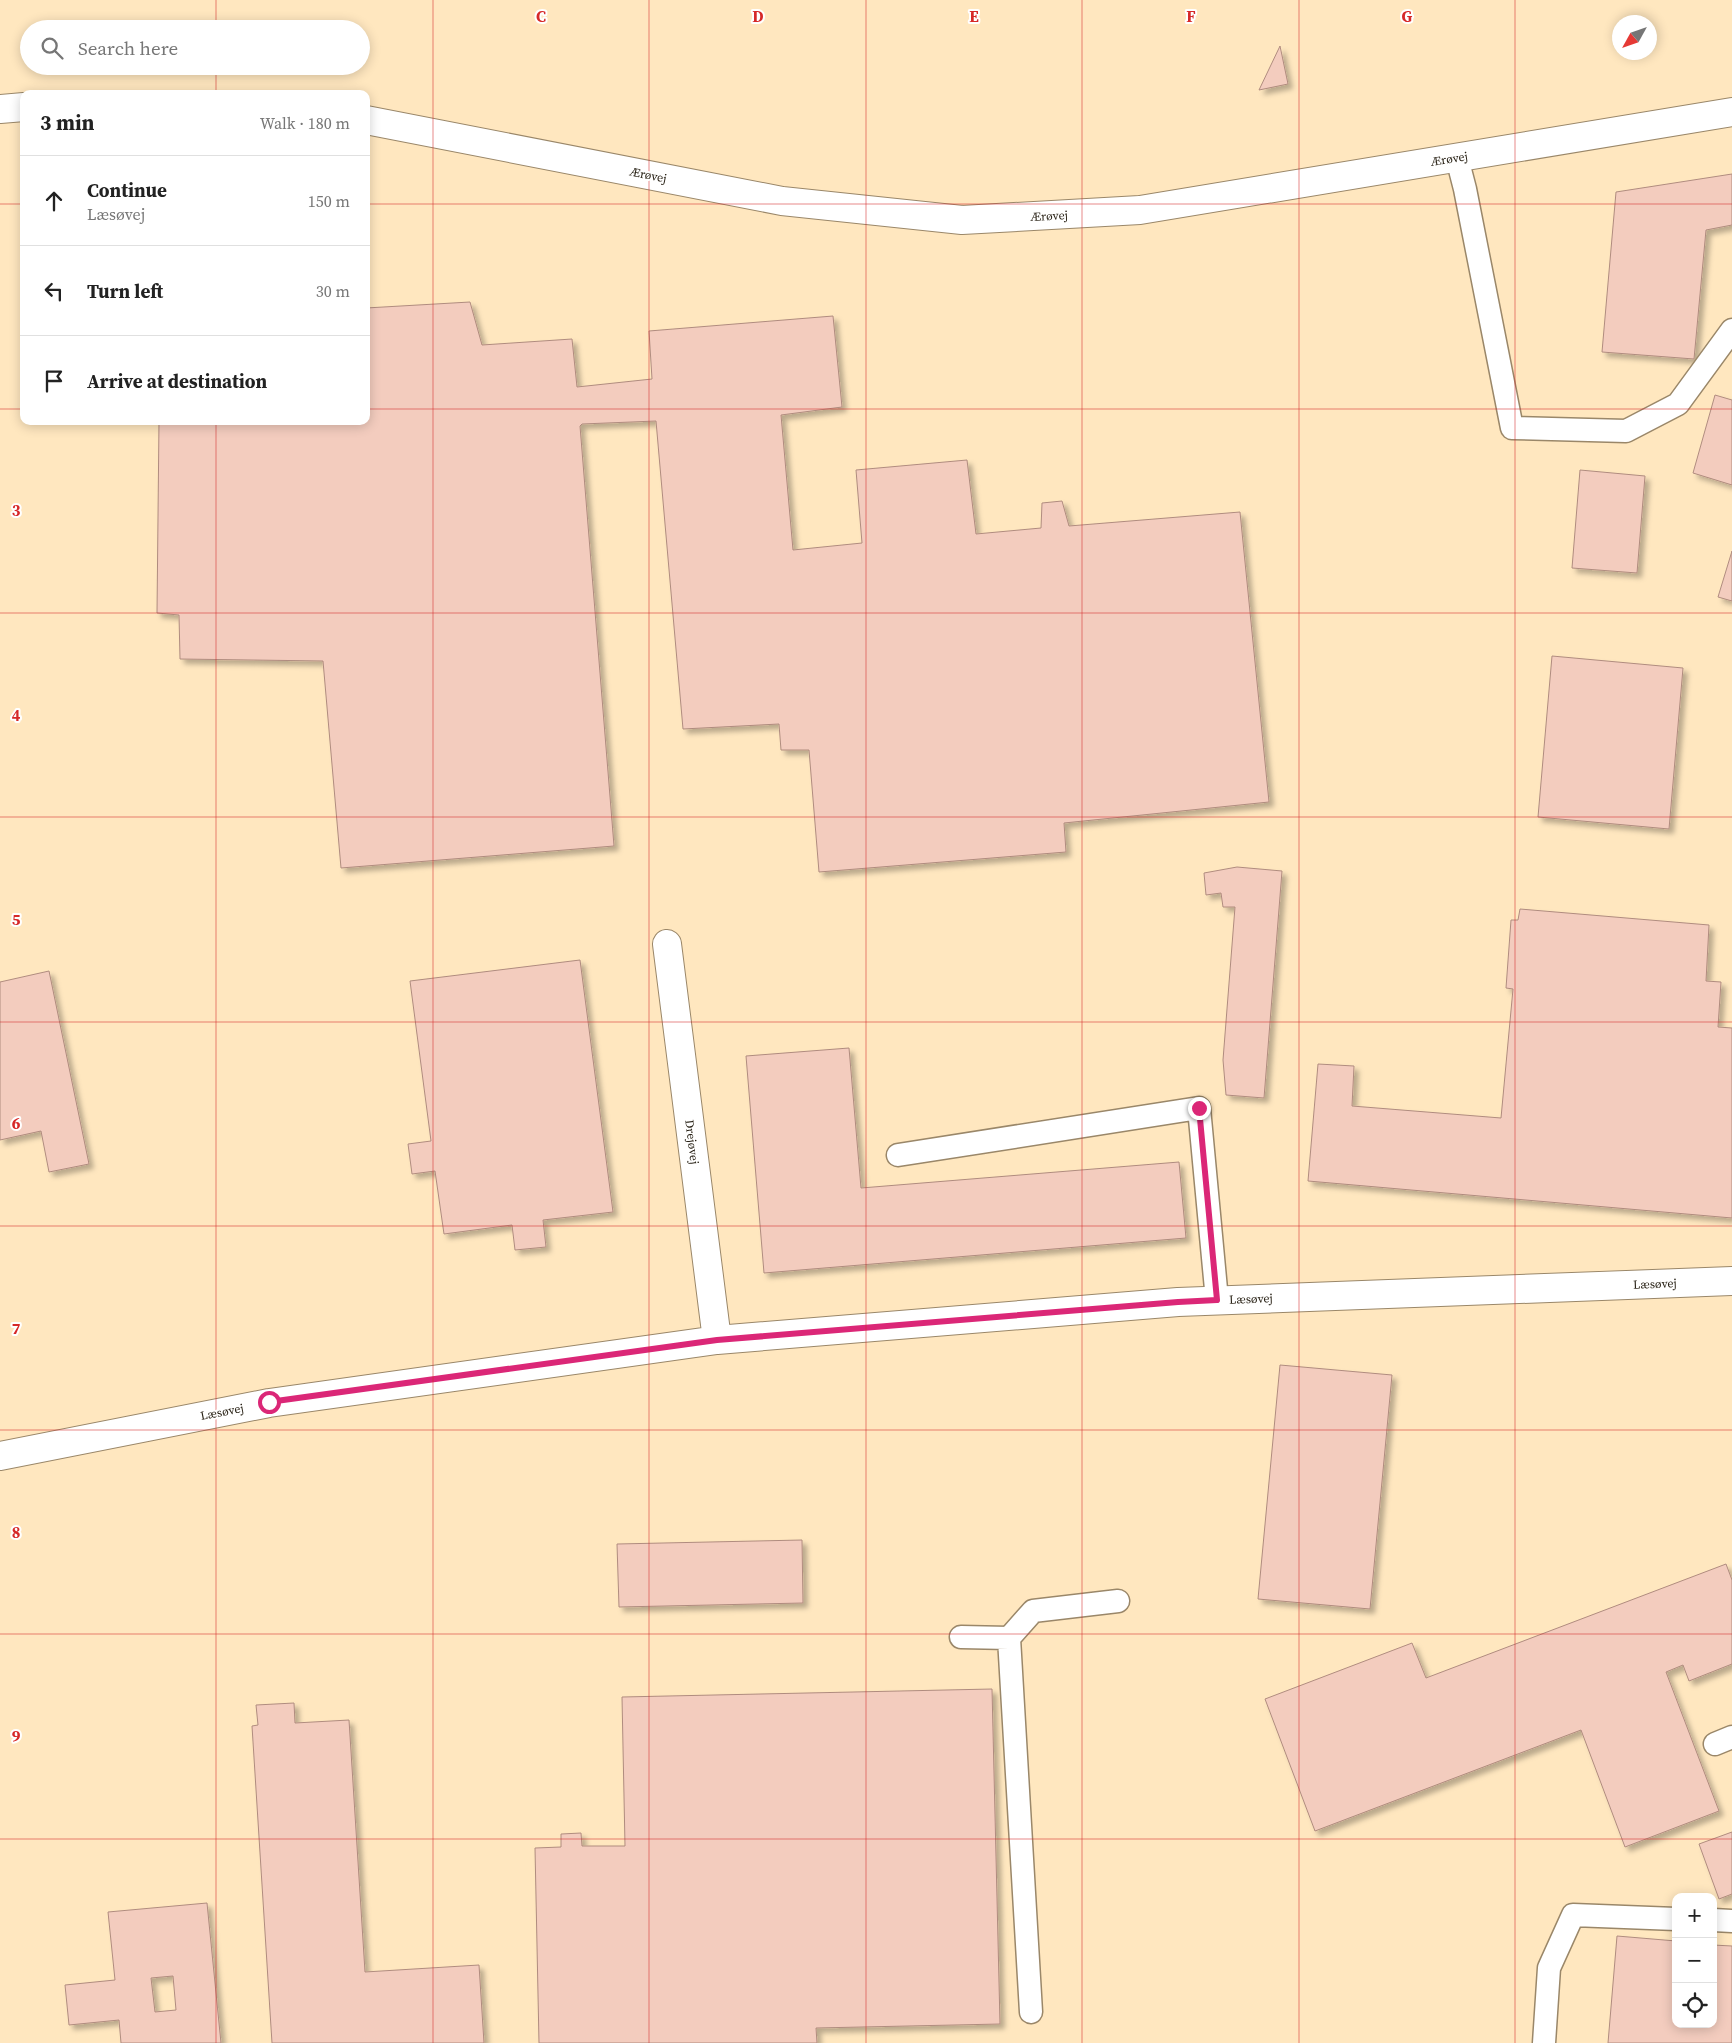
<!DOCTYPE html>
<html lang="en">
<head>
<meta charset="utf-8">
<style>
	body { margin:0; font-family:"Source Serif 4",serif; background:#f2f2f2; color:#222 }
	.controls { position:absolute; right:15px; bottom:15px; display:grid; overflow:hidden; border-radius:10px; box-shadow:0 2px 12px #0003 }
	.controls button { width:45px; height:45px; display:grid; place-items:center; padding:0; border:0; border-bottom:1px solid #e0e0e0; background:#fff; color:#222; font:25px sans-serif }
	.compass { position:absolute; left:1612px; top:15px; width:45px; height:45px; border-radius:50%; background:#fff; box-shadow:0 2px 12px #0003; rotate:230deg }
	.stop { position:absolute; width:15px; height:15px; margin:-11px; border:4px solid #db2777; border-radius:50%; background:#fff }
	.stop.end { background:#db2777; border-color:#fff; box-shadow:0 1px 5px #0008 }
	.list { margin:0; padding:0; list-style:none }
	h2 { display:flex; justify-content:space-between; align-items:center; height:65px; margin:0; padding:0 20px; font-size:21px }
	h2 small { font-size:16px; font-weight:400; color:#767676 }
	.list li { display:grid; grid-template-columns:32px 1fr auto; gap:15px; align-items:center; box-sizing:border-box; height:90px; padding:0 20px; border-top:1px solid #e0e0e0 }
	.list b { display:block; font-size:19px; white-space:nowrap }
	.list p { margin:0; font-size:16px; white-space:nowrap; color:#767676 }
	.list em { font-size:16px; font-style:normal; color:#767676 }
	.icon { flex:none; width:28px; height:28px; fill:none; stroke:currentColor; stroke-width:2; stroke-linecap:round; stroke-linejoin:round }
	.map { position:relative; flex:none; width:1732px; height:2043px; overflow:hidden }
	.search { position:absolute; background:#fff; box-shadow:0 2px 12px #0003; left:20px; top:20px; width:350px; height:55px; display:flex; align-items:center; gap:12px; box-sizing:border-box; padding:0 18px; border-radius:28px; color:#767676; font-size:19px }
	.panel { position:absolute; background:#fff; box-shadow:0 2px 12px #0003; left:20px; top:90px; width:350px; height:335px; border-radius:10px }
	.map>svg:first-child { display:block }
	.built { fill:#ffe7bf; fill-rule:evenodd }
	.building { fill:#f3ccbe; stroke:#b08c7f; fill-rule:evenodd; filter:url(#shadow) }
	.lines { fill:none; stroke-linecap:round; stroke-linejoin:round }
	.lane-casing { stroke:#9a8769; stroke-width:25 }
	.street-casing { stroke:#9a8769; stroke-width:30 }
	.lane { stroke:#fff; stroke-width:22 }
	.street { stroke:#fff; stroke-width:28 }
	.route { stroke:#db2777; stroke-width:6 }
	.grid { fill:none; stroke:#d62828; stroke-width:1; stroke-opacity:0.55 }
	.labels { text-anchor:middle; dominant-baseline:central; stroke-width:4; stroke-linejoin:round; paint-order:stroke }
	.street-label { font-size:12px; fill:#272014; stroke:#fff }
	.grid-label { font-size:16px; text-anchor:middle; font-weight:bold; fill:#d62828; stroke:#fff; stroke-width:4; stroke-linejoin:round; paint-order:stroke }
</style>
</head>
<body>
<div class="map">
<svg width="1732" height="2043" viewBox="0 0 1732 2043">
	<defs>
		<filter id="shadow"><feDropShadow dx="4.5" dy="4.5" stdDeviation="2.5" flood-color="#0004"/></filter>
	</defs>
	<rect width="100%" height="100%" fill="#ffefd5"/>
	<path class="built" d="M0 0H1732V2043H0ZM1620 22H1650V52H1620ZM29 29H361V66H29ZM24 94H366V421H24ZM1676 1897H1713V2024H1676Z"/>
	<path class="building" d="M1280 46 1288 84 1259 90Z
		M1732 174V225L1706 230 1694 359 1602 352 1616 192Z
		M470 302 482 345 572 339 577 387 652 379 649 331 833 316 842 407 781 415 793 550 862 543 856 470 967 460 976 534 1041 528 1042 503 1062 501 1069 526 1240 512 1269 802 1064 823 1066 852 819 872 809 750H781L779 724 683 729 656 421 582 424 580 426 614 846 341 868 323 661 180 659 179 615 157 613 159 421H366V308Z
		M1715 395 1732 400V485L1693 473Z
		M1580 470 1645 476 1637 573 1572 568Z
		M1732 551V601L1718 597Z
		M1552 656 1683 668 1669 829 1538 817Z
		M1237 867 1282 871 1264 1098 1226 1095 1223 1060 1235 907H1223L1221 893 1206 895 1204 873Z
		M1520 909 1709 925 1706 981 1721 982 1718 1027 1732 1028V1218L1308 1181 1318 1064 1354 1066 1352 1106 1501 1118 1513 989 1506 988 1511 920H1518Z
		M580 960 613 1212 543 1220 546 1247 515 1250 512 1225 444 1234 435 1171 412 1174 408 1144 431 1141 410 981Z
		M49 971 89 1164 49 1172 41 1131 0 1140V982Z
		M849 1048 861 1188 1179 1162 1186 1238 764 1273 746 1056Z
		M1280 1365 1392 1375 1370 1609 1258 1599Z
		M802 1540 803 1603 619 1607 617 1544Z
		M1726 1564 1732 1580V1664L1689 1681 1683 1665 1666 1672 1719 1811 1625 1847 1581 1730 1315 1831 1265 1699 1412 1643 1426 1678Z
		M992 1689 1000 2024 816 2028 817 2043H539L535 1848 561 1847V1834L581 1833 582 1846H625L622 1697Z
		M294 1703 295 1723 349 1720 365 1972 479 1965 484 2043H272L252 1726 258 1725 256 1705Z
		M1732 1832V1894L1719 1899 1699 1844Z
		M207 1903 221 2043H121L119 2020 69 2025 65 1985 115 1980 108 1912ZM173 1976 176 2010 155 2012 151 1978Z
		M1617 1936 1676 1941V2024H1713V1945L1732 1946V2043H1608Z"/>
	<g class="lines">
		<defs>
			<path id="lane" d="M1457 158 1465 189 1512 428 1626 431 1678 404 1732 330
				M898 1155 1199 1108 1217 1300
				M961 1637 1009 1638 1031 2012
				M1009 1638 1033 1611 1118 1601
				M1715 1744 1732 1737
				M1713 1920 1732 1921
				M1544 2043 1549 1968 1573 1915 1676 1919"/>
			<path id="street" d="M0 109 24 107
				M366 120 782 201 962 220 1140 210 1732 112
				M667 944 717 1340
				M0 1456 269 1403 717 1340 1178 1302 1732 1281"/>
		</defs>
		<use href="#lane" class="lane-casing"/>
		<use href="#street" class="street-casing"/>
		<use href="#lane" class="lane"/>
		<use href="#street" class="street"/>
	</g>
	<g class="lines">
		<path class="route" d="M269 1402 717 1340 1178 1302 1217 1300 1199 1108"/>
	</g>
	<path class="grid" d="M216 0V29M433 0V2043M649 0V2043M866 0V2043M1082 0V2043M1299 0V2043M1515 0V2043M216 66V94M0 204H24M366 204H1732M0 409H24M366 409H1732M216 421V2043M0 613H1732M0 817H1732M0 1022H1732M0 1226H1732M0 1430H1732M0 1634H1732M0 1839H1732"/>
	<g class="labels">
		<g class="street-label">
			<text transform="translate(1449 159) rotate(-9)">Ærøvej</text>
			<text transform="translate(648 175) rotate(11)">Ærøvej</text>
			<text transform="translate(1049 216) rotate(-3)">Ærøvej</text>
			<text transform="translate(692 1142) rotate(83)">Drejøvej</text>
			<text transform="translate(1655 1284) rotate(-2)">Læsøvej</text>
			<text transform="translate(1251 1299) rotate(-2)">Læsøvej</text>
			<text transform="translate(222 1412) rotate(-11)">Læsøvej</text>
		</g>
	</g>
	<g class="grid-label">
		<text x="541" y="22">C</text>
		<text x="758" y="22">D</text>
		<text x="974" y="22">E</text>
		<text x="1191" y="22">F</text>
		<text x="1407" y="22">G</text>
		<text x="16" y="516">3</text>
		<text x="16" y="721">4</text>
		<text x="16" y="925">5</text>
		<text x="16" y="1129">6</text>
		<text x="16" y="1334">7</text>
		<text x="16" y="1538">8</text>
		<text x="16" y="1742">9</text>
	</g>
</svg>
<div class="controls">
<button>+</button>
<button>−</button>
<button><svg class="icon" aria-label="locate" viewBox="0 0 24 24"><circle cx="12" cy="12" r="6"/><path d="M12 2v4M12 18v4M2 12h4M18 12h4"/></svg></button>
</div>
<svg class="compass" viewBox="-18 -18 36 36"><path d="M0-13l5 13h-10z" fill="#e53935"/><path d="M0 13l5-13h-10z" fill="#767676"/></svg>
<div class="stop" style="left:269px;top:1402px"></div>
<div class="stop end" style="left:1199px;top:1108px"></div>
<div class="search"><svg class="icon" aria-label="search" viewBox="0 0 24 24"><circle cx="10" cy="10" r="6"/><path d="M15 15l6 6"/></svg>Search here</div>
<section class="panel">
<h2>3 min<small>Walk · 180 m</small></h2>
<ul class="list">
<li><svg class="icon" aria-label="ahead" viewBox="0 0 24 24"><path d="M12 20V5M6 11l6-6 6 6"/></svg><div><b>Continue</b><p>Læsøvej</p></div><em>150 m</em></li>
<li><svg class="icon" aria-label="left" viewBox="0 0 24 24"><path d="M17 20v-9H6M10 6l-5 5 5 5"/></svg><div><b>Turn left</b></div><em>30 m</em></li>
<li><svg class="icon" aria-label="arrive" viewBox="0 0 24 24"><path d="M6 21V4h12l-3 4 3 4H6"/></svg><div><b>Arrive at destination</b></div></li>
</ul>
</section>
</div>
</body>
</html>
